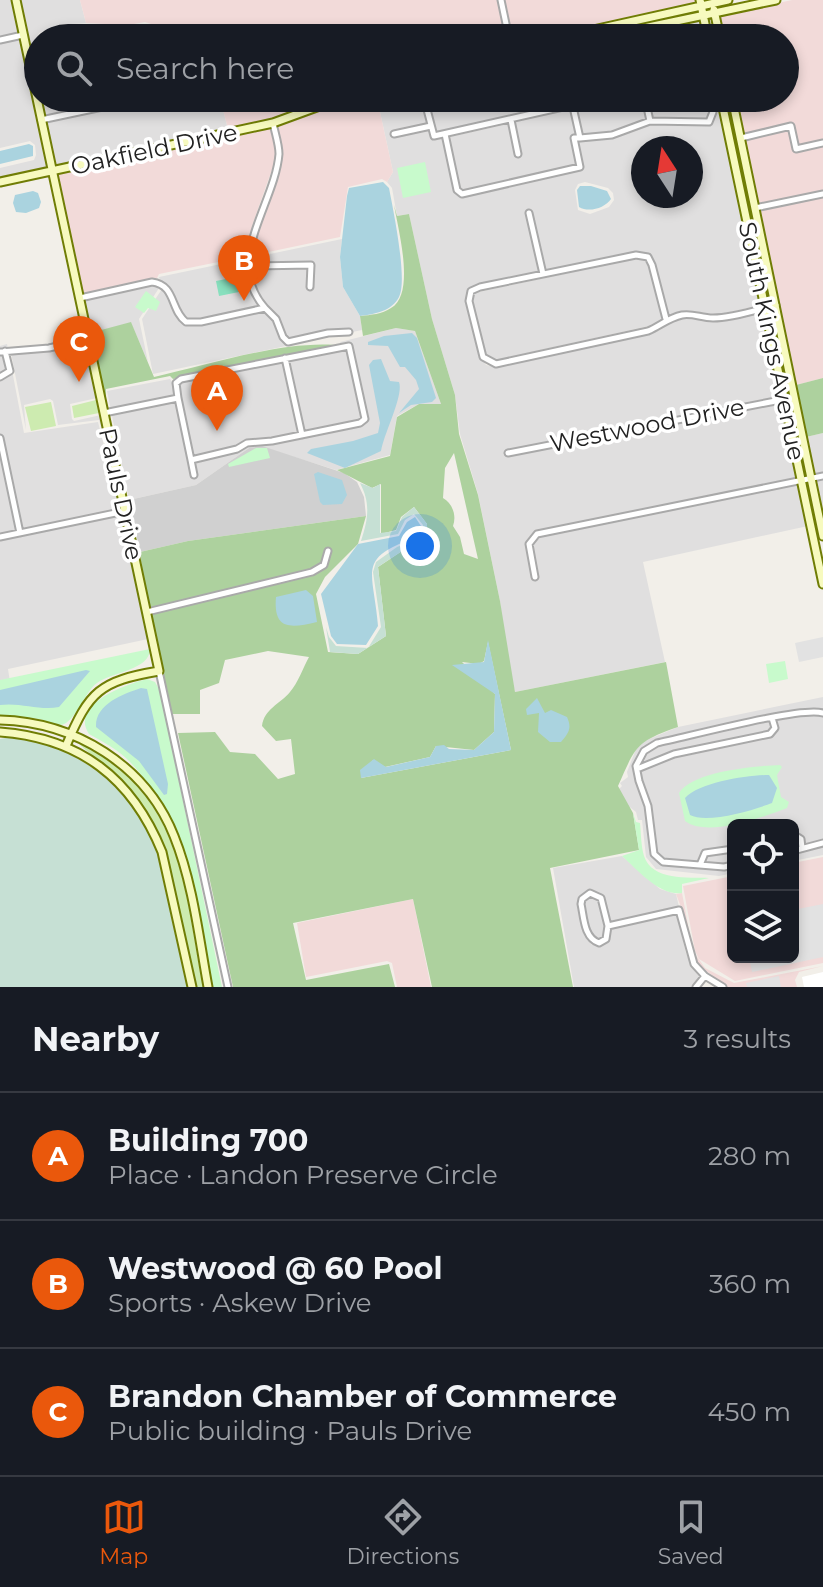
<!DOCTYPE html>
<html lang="en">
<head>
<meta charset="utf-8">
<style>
	body { margin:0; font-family:Montserrat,sans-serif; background:#20242c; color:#f1f3f6 }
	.controls { position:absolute; right:24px; bottom:24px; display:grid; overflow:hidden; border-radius:12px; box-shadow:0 4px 12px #0003 }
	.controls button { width:72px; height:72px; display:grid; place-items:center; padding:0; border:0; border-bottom:2px solid #363941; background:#171b24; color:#f1f3f6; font:40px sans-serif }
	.compass { position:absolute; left:631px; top:136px; width:72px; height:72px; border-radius:50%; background:#171b24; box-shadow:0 4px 12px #0003; rotate:348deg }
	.you { position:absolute; left:420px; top:546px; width:28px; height:28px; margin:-20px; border:6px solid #fff; border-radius:50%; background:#1a73e8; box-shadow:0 0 0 12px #1a73e833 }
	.badge { display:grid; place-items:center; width:52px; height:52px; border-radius:50%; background:#ea580c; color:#fff; font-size:26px; font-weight:700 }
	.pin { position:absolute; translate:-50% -66px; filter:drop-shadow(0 2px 4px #0008) }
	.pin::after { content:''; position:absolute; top:42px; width:28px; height:24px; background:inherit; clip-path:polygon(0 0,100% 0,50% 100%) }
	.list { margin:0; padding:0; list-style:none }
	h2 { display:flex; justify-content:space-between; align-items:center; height:104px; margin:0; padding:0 32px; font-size:34px }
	h2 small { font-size:26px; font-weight:400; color:#9ea1a6 }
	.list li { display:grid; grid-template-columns:52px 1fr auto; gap:24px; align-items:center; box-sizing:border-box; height:128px; padding:0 32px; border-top:2px solid #363941 }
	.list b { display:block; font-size:30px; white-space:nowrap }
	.list p { margin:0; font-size:26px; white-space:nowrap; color:#9ea1a6 }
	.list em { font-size:26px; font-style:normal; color:#9ea1a6 }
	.icon { flex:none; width:44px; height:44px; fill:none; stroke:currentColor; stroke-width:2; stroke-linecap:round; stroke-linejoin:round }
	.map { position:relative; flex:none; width:823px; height:987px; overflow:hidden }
	.search { position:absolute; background:#171b24; box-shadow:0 4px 12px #0003; left:24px; right:24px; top:24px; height:88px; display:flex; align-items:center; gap:20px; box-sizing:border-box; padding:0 28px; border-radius:44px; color:#9ea1a6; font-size:30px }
	.sheet { height:488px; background:#171b24 }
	nav { display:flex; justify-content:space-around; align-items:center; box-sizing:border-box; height:112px; border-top:2px solid #363941; background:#171b24; font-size:22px; color:#9ea1a6 }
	nav a { display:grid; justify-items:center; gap:4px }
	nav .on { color:#ea580c }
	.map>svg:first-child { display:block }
	.residential { fill:#e0dfdf; fill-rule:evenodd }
	.commercial { fill:#f2dad9 }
	.religious { fill:#d0d0d0 }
	.grass { fill:#cdebb0 }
	.forest { fill:#add19e; fill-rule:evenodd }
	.wetland { fill:#c6e0d4 }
	.park { fill:#c8facc }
	.pitch { fill:#88e0be }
	.parking { fill:#e2e2e2 }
	.water { fill:#aad3df }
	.pier { fill:#fff }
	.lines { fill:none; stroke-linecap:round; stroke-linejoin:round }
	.street-casing { stroke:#a9a9a9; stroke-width:9 }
	.secondary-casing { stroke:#707d05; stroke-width:11 }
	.street { stroke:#fff; stroke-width:5 }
	.secondary { stroke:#f7fabf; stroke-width:7 }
	.labels { text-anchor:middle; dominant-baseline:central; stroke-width:7; stroke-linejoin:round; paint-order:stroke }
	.street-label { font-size:24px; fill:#222; stroke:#fff }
</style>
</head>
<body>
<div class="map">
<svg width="823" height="987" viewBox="0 0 823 987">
	<rect width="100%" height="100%" fill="#f2efe9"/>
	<path class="residential" d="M0 0H13L20 32 0 36Z
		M19 0H80L86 23 58 25 39 33 36 40 38 90Z
		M701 19 705 38 698 26 635 36V33Z
		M21 38 48 168 0 179V168L34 160 36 155 35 145 30 141 0 148V43Z
		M40 98H131L44 116Z
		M160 98H220L228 129 54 167 45 123Z
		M377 98H421L427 123 391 131V137L429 130 434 140 443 138 454 190 463 197 580 170 583 166 578 141 613 138 650 125 710 126 716 112 718 98 762 305 716 315 694 311 668 315 654 263 648 254 637 252 545 271 531 209 526 211 539 272 479 284 470 288 466 300 480 357 486 365 495 367 648 335 660 330 668 322 684 318 717 321 763 312 781 396 505 451 507 457 782 403 798 477 536 531 527 542 533 581 538 579 532 545 538 537 800 484 808 526 643 562 665 662 515 692 507 658 500 601 478 494 460 434 455 395 432 319 409 214 397 216 392 188 387 182 393 172ZM643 148H691V196H643ZM585 182 608 188 613 193 614 200 609 207 590 214 578 210 575 190 578 184Z
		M427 98H568L569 103 436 133Z
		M574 98H642L646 119 612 131 582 134Z
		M648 98H710V111L707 119 652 118Z
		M570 109 576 135 572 139 576 164 463 190 460 188 449 137 508 124 516 157 521 156 514 122Z
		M342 239 340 257 343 287 360 316 362 330 153 374 142 319 162 289 159 277Z
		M637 258 646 260 649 266 663 318 658 324 496 360 485 355 472 301 474 293Z
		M153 286 159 288 139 319 148 362 131 323 90 333 83 301Z
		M396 328 415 331 441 404H419L397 416 390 455 336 470 262 447 249 448 196 485 129 500 107 391 170 379 172 382 341 346 340 342Z
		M86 343 97 398 70 404 72 419 74 421 101 415 116 481 99 420 58 425 53 401 50 399 24 405 26 430 11 353 49 351Z
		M7 344 24 433 98 422 155 648 148 639 8 669 10 682 0 684V346Z
		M823 433V522L806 437Z
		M823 697V855L793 861V825H733V873L719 876 656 869 646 857 642 820H638L636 812 626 804 619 789 622 786 620 783 628 777 627 772 636 749 642 742 678 727Z
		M622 856 660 889 676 894 679 907 610 922 603 896 599 892 590 890 579 899 586 937 592 945H604L609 940 611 929 677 914 686 953 692 967 701 976 692 987H574L553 868Z
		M590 896 599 900 605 930 604 937 599 940 591 934 584 904Z"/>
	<path class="commercial" d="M80 0H498L506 38H383L377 32 334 38H203L201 33 187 36 145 22 134 24 128 35 122 38H114L105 24 86 23Z
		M504 0H697L698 3 560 33 548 38H512Z
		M792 0H823V140L798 146 794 126 790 123 743 134 735 98H785V38H723L718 16Z
		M220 98H240L246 105 273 98 281 100 335 98 273 120 228 129Z
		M370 98H377L393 172 387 182 382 179 348 187 340 237 254 255 257 229 279 165 282 152 277 125 326 107Z
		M271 127 276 152 274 164 252 226 248 256 159 274 157 278 82 294 55 173Z
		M789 130 793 150 796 152 823 146V191L757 204 744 140Z
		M823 197V378L796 385 759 211Z
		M823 857V963L735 981 699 959 695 951 683 886 733 876V957H793V863Z
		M682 893 693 951 705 968 734 983 823 966 799 972 795 980 797 987H727L696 963 692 951 681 907 676 894Z
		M413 899 431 987H397L392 963 387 961 306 977 297 923Z"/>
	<path class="religious" d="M262 446 344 473 357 482 364 497 366 516 188 541 140 552 129 500 196 485 249 448Z"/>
	<path class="grass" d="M96 400 99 413 74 418 72 406Z
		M51 402 56 426 31 431 25 407Z
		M79 744C97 747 113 760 125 772 185 830 188 910 203 987H196L167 857 158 831 142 804 126 785Z"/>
	<path class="forest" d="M394 205 397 216 409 214 432 319 455 395 459 434 478 495 500 601 515 692 666 662 678 727C635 742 636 746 618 786L633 813 639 850 550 868 573 987H432L413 899 293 923 306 980 389 964 395 987H233L178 733 215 732 230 752 255 754 278 779 295 774 291 739 276 741 262 726C264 709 280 704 290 692 298 683 303 668 309 657L268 651 225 660 219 683 200 690V714H172L147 612 140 552 188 541 366 516 358 544 325 577 316 594 328 652 358 654 386 636 378 567 405 549 427 541V524L414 507 401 517 396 530 381 534V484L372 488 337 470 390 456 397 417 419 404H441L415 331 396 328 363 336 360 316C371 315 382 314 391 308 416 294 398 229 394 205ZM454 453 478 559 464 554 460 537 453 526C457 515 452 503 443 498L445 468ZM488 642 511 750 361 778 373 760 385 767 430 757 436 746 474 750 494 732 495 694 462 662 479 664 484 661Z
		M131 322 154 377C207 365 282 341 335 345L173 379 170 376 106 389V409L90 333Z
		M823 378V433L806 437 796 385Z"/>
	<path class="wetland" d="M360 483 373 488 380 484V533L396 531 402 517 414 507 427 524V541L405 549 378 567 386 636 358 654 330 652 326 627 329 637 336 646 368 648 381 627 373 572 376 562 397 547 424 536 423 525 414 514 405 520 398 534 361 541C368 519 371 504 360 483Z
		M14 736 67 751 112 781 138 812 155 844 187 987H0V739Z"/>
	<path class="park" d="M425 162 431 192 403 198 397 168Z
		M146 291 160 302 156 311 148 308 144 313 135 307Z
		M256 448H267L270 458 229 467 228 464Z
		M150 649C150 670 112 672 97 683 85 691 75 723 61 725 56 726 49 722 43 720 30 717 14 716 0 716V680Z
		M785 661 788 679 769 683 766 664Z
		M147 679 155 682 160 691 222 987H213C196 908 188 823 130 762 119 750 103 742 89 734 69 704 127 684 147 679Z
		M780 765 782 767 777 775 781 797 789 802 787 808C763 817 707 838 685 821L679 793C693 771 755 766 780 765Z
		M633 813 636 822 640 823C641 833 641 846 644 856 652 881 688 877 709 878L682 884V893C659 896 638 870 622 856L639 850Z"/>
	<path class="pitch" d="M246 275 249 290 219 296 216 281Z"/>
	<path class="parking" d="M823 637V657L799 662 795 643Z
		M823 904V957L752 972 749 957H793V910Z
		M779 976 781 987H747L746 983Z"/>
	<path class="water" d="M97 25 104 27 111 38H40L59 28Z
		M145 25 185 38H128L135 27Z
		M29 144 33 146V156L0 164V151Z
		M383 182 389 188C393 209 408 280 399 297 392 311 375 314 360 316L343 287 340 257 347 196 349 188Z
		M580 186H591L607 191 611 199C605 208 589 213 579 207L577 190Z
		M33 191 38 193 41 202 39 208 26 213 16 212 13 203 15 195Z
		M412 333 417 338 436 398 432 402 411 405 399 413 419 389 416 380 405 367H400L388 346 368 345V342L384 336Z
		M381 359 390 381 399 382C404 395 384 433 381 451L345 468 307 453 311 449 353 441 378 433 380 423 369 365 373 360Z
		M318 472 342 480 347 495 342 504 323 505 320 502 314 474Z
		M415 517 421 526 422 535C355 559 373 566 378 626L366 645 337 644 331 636 321 594 358 544 399 536 407 522Z
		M306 590 313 596 317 622C291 628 273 631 276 597Z
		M488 640 511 750 361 778 360 770 374 759 386 767 430 757 436 746 444 745 449 749 474 750 494 732 495 694 452 665 484 662Z
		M86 670 90 671 59 707C40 711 20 702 0 705V690Z
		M141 688 147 689 168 784 167 794 164 795 139 761 96 727C95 704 123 694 141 688Z
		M537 698 545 713 551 710 567 717C572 728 569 733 561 742H550L538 732 539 713 527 715 526 709Z
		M769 775 777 788 772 803C754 810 707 824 690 815L685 798C700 782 748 775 769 775Z"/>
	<path class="pier" d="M823 972V987H804L802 977Z"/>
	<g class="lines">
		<defs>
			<path id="street" d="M501 0 509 38
				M643 38 687 29 697 30 700 38
				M0 40 23 35
				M424 98 434 136 572 105
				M645 98 650 121
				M41 120 145 98
				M511 120 518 154
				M394 134 431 126
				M445 134 457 190 462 194 580 167 574 138H580L571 98
				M580 138 612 135 650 121 709 122 713 112V98
				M741 138 791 126 796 149 823 143
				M755 208 823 194
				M529 213 543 274
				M249 266 311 265 310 287
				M80 298 152 282C176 285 170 310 186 322H201L265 308 276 319 283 337 288 342 328 333 349 332
				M265 308C223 261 275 204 279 154 279 144 275 133 273 123
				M666 319 652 265 648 257 636 255 480 287 471 291 469 301 483 357 496 364 648 331C660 326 668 318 682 315 693 313 701 318 713 318 733 318 756 310 776 305
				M0 352 49 348 88 339
				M285 358 302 435
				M0 377 10 371 5 351
				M104 413 178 398 176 383 181 379 349 346 365 419 360 423 272 441 247 443 237 449 191 460 178 398
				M0 438 20 533
				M508 453 786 399
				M191 460 194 475
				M0 537 125 511
				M535 577 529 544 537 534 823 476
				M147 612 312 572 324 565 328 551
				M159 671 228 987
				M637 769 674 754 770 734 775 728 772 718
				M793 834 801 839 802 848
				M793 851 823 843
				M700 865 705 853 733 849
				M733 865 724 867 663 862 654 854 648 806 639 781 636 766 644 751 657 743C687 737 801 706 823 713
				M590 893 601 898 608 926 606 939 599 943C584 938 584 918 581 904L582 899Z
				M608 926 679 910 694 964 705 976 723 987
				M696 987 705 976"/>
			<path id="secondary" d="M16 0 159 671C100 681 89 691 66 746
				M700 0 708 38
				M714 10 720 38
				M557 38 728 0
				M596 38 776 0
				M721 98 823 584
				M732 98 823 536
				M0 182 273 123 325 104 353 98
				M0 720C75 722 146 765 174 836 193 883 199 938 208 987
				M0 732C80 738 132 778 162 852L192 987"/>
		</defs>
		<use href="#street" class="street-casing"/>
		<use href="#secondary" class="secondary-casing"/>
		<use href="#street" class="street"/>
		<use href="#secondary" class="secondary"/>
	</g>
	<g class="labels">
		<g class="street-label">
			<text transform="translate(154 149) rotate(-12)">Oakfield Drive</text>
			<text transform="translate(772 341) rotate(78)">South Kings Avenue</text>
			<text transform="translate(647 425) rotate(-11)">Westwood Drive</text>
			<text transform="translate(121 494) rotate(78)">Pauls Drive</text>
		</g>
	</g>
</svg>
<div class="controls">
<button><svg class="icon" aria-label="locate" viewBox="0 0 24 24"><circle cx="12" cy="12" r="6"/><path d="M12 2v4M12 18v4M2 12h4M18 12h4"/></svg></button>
<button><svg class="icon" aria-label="layers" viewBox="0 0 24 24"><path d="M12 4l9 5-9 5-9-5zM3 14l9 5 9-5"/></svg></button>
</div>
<svg class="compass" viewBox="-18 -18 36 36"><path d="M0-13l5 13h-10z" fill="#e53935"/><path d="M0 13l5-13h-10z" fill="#9ea1a6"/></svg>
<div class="you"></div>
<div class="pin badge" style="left:217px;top:431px">A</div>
<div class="pin badge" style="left:244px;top:301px">B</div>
<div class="pin badge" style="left:79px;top:382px">C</div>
<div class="search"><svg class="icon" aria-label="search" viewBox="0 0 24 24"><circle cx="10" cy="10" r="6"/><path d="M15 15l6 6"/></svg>Search here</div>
</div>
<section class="sheet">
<h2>Nearby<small>3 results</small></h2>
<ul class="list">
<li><span class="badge">A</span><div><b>Building 700</b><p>Place · Landon Preserve Circle</p></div><em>280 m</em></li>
<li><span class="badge">B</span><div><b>Westwood @ 60 Pool</b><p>Sports · Askew Drive</p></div><em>360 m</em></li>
<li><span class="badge">C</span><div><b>Brandon Chamber of Commerce</b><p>Public building · Pauls Drive</p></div><em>450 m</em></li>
</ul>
</section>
<nav>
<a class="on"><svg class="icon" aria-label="map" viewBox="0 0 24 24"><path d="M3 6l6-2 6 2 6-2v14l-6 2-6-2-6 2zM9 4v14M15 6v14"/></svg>Map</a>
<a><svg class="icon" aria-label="directions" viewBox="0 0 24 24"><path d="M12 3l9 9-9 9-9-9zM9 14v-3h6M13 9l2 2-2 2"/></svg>Directions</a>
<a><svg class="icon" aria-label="saved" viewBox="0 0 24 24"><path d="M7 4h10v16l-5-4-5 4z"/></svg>Saved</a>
</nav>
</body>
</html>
